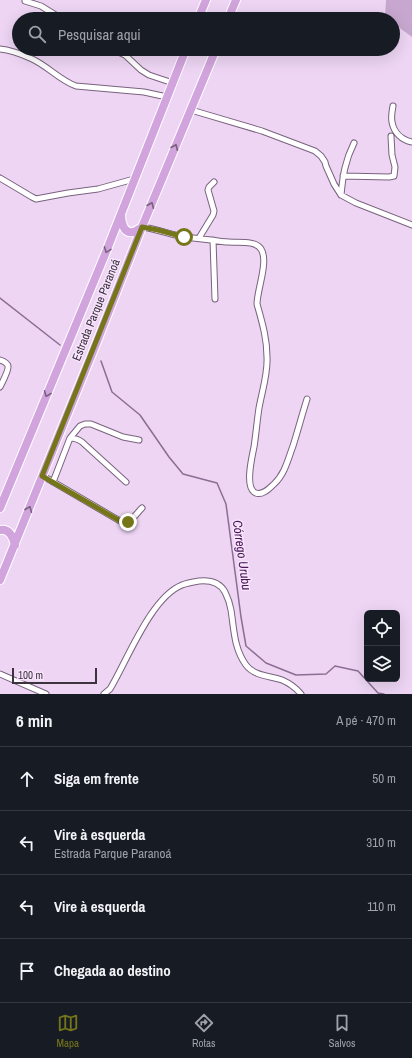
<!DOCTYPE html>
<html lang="pt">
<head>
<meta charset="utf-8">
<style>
	body { margin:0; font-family:"Archivo Narrow",sans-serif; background:#242831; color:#f1f3f6 }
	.controls { position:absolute; right:12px; bottom:12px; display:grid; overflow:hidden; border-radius:6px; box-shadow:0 4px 16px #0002 }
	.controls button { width:36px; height:36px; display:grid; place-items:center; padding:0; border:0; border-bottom:1px solid #363941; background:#171b24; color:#f1f3f6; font:20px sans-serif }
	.scale { position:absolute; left:12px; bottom:10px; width:85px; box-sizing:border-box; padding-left:4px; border:2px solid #3c333f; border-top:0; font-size:11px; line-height:14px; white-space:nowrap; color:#3c333f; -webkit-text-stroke:3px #f8e4fd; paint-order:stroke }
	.stop { position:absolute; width:12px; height:12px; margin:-9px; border:3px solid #75751a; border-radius:50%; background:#fff }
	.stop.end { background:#75751a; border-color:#fff; box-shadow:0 1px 4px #0008 }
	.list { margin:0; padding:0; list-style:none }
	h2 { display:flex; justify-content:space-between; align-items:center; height:52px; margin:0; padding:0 16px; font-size:17px }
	h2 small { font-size:13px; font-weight:400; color:#9ea1a6 }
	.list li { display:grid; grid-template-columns:26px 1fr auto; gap:12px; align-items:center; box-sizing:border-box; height:64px; padding:0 16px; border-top:1px solid #363941 }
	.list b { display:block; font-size:15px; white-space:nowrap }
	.list p { margin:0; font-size:13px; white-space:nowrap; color:#9ea1a6 }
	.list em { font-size:13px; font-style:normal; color:#9ea1a6 }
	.icon { flex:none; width:22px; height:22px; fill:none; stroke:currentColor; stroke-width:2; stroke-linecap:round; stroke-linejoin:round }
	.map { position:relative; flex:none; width:412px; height:694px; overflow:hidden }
	.search { position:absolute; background:#171b24; box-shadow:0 4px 16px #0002; left:12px; right:12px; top:12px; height:44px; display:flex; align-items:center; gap:10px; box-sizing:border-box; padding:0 14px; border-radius:22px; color:#9ea1a6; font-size:15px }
	.sheet { height:308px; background:#171b24 }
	nav { display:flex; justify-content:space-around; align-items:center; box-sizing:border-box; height:56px; border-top:1px solid #363941; background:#171b24; font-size:11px; color:#9ea1a6 }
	nav a { display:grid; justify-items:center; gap:2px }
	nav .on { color:#75751a }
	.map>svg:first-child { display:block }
	.green { fill:#c7a7cf }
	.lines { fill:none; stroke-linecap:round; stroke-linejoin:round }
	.stream { stroke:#8c6e94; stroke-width:1.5 }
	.minor-casing { stroke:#79637e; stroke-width:7 }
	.primary-casing { stroke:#fff; stroke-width:10 }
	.minor { stroke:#fff; stroke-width:5 }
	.primary { stroke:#d2a4dd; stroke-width:8 }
	.oneway { stroke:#78607e }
	.route { stroke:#75751a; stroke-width:5 }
	.labels { text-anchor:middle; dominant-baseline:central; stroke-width:3; stroke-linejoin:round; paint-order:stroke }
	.street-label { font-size:12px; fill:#3c333f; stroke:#f8e4fd }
	.water-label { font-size:13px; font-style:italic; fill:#491955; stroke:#f8e4fd }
</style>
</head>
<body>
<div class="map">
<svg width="412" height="694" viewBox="0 0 412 694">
	<rect width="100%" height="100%" fill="#edd5f3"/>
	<path class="green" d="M386 0H412V37L393 23V19H387L385 18Z"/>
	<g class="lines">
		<path class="stream" d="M0 298 60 345
			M101 361 112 392 140 415 169 457 183 474 217 483 226 504 241 617 246 646 266 663 296 675 326 674 335 666 358 671 378 693 384 694"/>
		<defs>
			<path id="minor" d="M25 1 41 6 62 19
				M0 49C10 50 21 54 30 58 47 65 59 80 76 86L144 92 167 97
				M112 49 125 55 141 70 149 75 173 83
				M393 106C392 111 391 117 392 122 394 133 402 140 412 142
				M191 110 262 131 315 151 321 156 325 162 326 166 334 184 341 195 356 203 412 225
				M343 176 389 177 394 176 395 167 392 155 391 136
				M0 178 32 197 36 199 68 193 98 189 134 179
				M341 195C343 175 345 161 354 143
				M142 227C156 229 170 234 184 237 193 238 202 239 211 240 217 241 223 242 229 242 238 243 255 240 261 249 269 261 257 290 257 304 262 322 267 338 267 357 268 374 262 391 259 408 257 421 256 434 254 447 252 457 245 485 254 492 261 497 269 489 274 484 285 474 288 459 293 446 298 430 302 415 307 399
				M199 238 213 215 214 211 208 190 209 187 214 182
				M213 240 215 299
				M0 360C3 361 7 362 8 366 9 370 2 383 0 387
				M70 438 80 426 85 424H91L123 437 139 440
				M43 476 120 521C131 524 135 515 142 508
				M53 482 70 438C75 438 78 439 82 442L126 482
				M0 674 46 694
				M104 694 110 689C127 661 151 597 182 585 187 583 193 582 199 581 210 580 220 583 225 592 228 598 230 604 231 610 234 629 234 649 246 665 254 676 270 676 282 680 289 683 296 688 301 694"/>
			<path id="primary" d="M198 19 206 0
				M228 19 236 0
				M121 214C121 221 123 234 133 232 136 231 139 229 142 227
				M0 508 106 252 186 49
				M0 530C9 528 13 537 15 545
				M0 580 96 344 142 227 216 49"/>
		</defs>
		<use href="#minor" class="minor-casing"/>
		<use href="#primary" class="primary-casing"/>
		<use href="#minor" class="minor"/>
		<use href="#primary" class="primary"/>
	</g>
	<defs><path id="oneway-chevron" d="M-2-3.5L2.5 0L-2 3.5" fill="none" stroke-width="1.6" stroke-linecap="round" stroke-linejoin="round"/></defs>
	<g class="oneway">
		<use href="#oneway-chevron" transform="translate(175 147) rotate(-67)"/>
		<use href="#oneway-chevron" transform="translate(151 205) rotate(-67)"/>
		<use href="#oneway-chevron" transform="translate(107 250) rotate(111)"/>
		<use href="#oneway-chevron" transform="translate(47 394) rotate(112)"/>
		<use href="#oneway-chevron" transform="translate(29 509) rotate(-68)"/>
	</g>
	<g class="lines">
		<path class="route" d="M128 522H125L120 521 42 476 142 227 158 230 184 237"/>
	</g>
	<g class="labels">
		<g class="street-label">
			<text transform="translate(96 310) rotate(-68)">Estrada Parque Paranoá</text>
		</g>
		<g class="water-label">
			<text transform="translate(242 555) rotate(82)">Córrego Urubu</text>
		</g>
	</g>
</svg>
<div class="controls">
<button><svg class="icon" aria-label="locate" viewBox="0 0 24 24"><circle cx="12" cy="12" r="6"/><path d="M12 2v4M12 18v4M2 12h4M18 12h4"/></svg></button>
<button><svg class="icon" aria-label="layers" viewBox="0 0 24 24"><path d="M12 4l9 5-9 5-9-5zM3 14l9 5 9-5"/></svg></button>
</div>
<div class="scale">100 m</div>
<div class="stop" style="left:184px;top:237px"></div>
<div class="stop end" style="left:128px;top:522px"></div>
<div class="search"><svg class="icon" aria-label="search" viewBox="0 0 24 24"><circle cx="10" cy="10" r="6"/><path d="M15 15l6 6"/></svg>Pesquisar aqui</div>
</div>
<section class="sheet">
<h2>6 min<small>A pé · 470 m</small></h2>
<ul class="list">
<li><svg class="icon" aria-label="ahead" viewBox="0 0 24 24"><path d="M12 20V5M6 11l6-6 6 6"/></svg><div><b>Siga em frente</b></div><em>50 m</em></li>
<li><svg class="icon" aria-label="left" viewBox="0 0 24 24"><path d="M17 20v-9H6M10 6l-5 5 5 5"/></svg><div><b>Vire à esquerda</b><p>Estrada Parque Paranoá</p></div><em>310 m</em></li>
<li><svg class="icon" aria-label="left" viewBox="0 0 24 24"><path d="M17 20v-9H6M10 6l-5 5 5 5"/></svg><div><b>Vire à esquerda</b></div><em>110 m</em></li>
<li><svg class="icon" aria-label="arrive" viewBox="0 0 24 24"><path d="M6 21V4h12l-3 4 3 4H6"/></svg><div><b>Chegada ao destino</b></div></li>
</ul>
</section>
<nav>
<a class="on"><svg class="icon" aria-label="map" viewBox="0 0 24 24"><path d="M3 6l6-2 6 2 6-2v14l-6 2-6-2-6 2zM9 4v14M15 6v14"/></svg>Mapa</a>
<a><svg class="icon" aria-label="directions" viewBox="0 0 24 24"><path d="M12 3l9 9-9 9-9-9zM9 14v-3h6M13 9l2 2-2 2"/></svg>Rotas</a>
<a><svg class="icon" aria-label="saved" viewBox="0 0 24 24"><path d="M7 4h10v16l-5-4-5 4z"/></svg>Salvos</a>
</nav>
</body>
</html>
